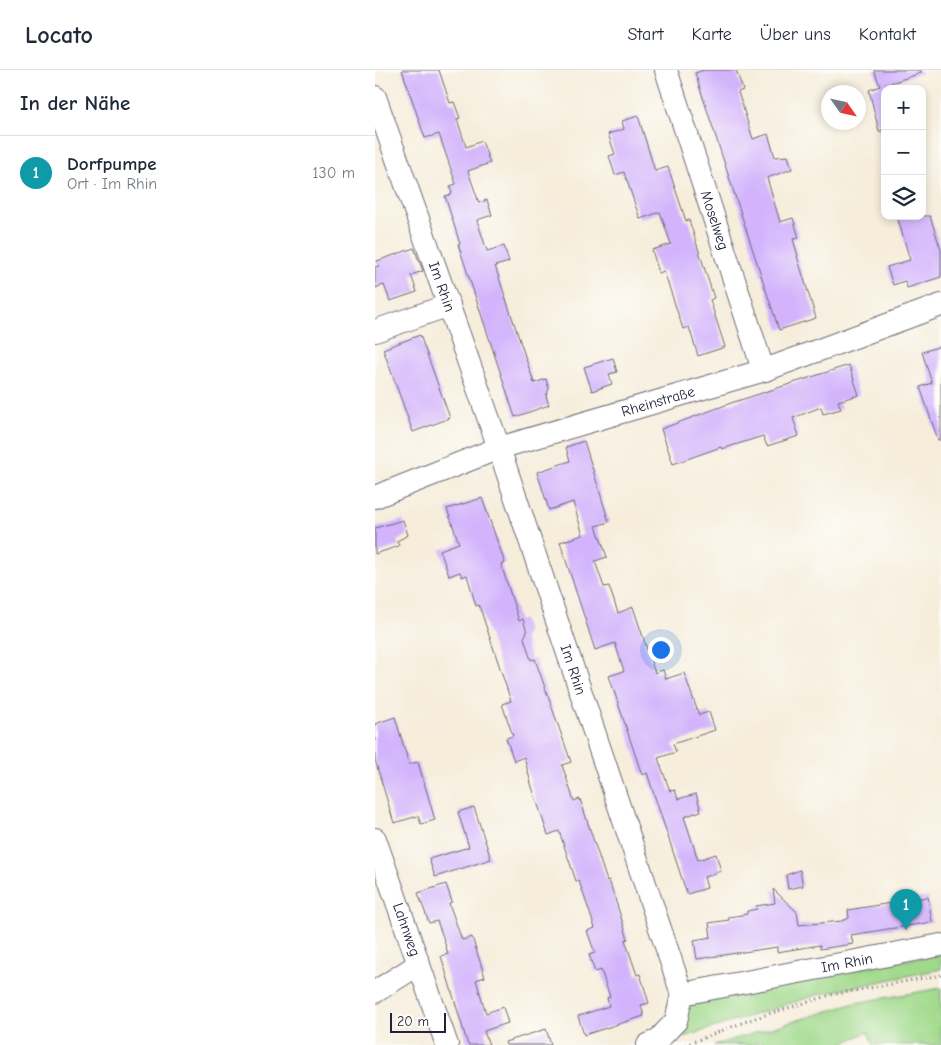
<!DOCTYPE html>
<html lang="de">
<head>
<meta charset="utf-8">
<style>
	body { margin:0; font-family:"Comic Neue",sans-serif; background:#f2f2f3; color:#1f2937 }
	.controls { position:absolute; right:15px; top:15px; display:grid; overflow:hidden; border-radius:10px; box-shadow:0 2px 8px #0003 }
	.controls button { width:45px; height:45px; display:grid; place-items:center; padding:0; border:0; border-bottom:1px solid #e0e1e3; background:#fff; color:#1f2937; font:25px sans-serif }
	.compass { position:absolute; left:446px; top:15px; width:45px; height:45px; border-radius:50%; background:#fff; box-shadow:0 2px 8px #0003; rotate:124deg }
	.scale { position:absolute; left:15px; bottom:12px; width:56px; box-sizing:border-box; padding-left:5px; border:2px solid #22223b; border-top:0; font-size:14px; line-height:18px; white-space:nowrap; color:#22223b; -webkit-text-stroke:4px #fdfcf7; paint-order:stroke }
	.you { position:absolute; left:285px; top:579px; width:18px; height:18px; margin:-12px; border:4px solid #fff; border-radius:50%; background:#1a73e8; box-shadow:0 0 0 8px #1a73e833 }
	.badge { display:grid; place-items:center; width:32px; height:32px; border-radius:50%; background:#d1495b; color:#fff; font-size:16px; font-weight:700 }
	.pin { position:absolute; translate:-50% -41px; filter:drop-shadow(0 1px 2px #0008) }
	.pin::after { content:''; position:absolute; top:26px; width:18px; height:15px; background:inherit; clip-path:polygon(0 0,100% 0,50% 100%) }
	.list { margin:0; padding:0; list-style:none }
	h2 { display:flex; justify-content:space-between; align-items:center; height:65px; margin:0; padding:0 20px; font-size:21px }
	h2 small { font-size:16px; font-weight:400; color:#747a83 }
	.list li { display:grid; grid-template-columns:32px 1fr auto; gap:15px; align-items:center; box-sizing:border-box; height:75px; padding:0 20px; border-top:1px solid #e0e1e3 }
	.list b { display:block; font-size:19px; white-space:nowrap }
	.list p { margin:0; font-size:16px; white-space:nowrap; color:#747a83 }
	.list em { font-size:16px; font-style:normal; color:#747a83 }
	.icon { flex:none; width:28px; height:28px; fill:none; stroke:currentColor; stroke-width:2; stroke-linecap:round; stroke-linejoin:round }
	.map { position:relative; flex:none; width:566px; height:975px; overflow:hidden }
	header { display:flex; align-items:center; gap:30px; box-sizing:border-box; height:70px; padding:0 25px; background:#fff; border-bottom:1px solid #e0e1e3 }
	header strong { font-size:24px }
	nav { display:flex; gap:28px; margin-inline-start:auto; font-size:18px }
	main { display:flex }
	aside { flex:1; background:#fff }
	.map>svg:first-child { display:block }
	.green { fill:#a0d98b; stroke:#617e63 }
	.building { fill:#d2b3fc }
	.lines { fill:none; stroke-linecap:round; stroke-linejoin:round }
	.street-casing { stroke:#6c6973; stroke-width:24 }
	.path { stroke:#6c6973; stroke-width:3; stroke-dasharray:1 4; stroke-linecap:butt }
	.street { stroke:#fff; stroke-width:22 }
	.labels { text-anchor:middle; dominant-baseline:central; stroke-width:4; stroke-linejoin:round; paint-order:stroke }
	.street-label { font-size:15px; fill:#22223b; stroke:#fdfcf7 }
</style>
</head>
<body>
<header>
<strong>Locato</strong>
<nav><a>Start</a><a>Karte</a><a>Über uns</a><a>Kontakt</a></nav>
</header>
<main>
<aside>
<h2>In der Nähe<small></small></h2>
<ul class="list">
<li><span class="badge" style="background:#0f9aa8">1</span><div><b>Dorfpumpe</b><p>Ort · Im Rhin</p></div><em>130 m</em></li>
</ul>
</aside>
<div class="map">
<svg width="566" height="975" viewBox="0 0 566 975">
	<rect width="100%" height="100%" fill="#fdfcf7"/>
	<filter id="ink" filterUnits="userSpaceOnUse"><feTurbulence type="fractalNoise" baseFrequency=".02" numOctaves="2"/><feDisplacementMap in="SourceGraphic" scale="10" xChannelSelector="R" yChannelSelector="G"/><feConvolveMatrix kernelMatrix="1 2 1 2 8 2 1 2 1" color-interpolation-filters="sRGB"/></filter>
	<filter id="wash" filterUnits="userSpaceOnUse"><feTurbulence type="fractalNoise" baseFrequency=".0096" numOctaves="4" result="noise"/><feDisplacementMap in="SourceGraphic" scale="20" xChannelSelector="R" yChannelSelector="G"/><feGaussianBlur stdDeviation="1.12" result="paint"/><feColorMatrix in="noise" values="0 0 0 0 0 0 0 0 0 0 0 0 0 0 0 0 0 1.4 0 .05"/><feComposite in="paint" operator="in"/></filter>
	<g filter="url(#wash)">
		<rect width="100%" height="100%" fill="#f6eddb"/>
		<path class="green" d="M566 884V899L445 924 293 972 322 926Z
			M566 918V975H498L493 962 463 975H389L387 971 376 975H339L480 933Z"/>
		<g id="blocks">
			<path class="building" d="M27 0H64L75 33 79 32 85 48 82 49 91 77 107 71 115 93 93 101 104 133 112 130 117 145 102 150 112 181 129 176 134 192 120 196 159 313 171 309 174 319 171 326 174 335 140 347 83 174H85L70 126 77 124 75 116 81 114 64 64 50 68Z
				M329 0H361L368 20 363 22 378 69 393 64 400 87 413 86 417 99 392 108 405 152 418 148 424 168 418 169 423 186H422L441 248 404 260 320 3Z
				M499 0H546V3L510 15V61H504L494 20 505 16Z
				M263 46 280 101 293 97 311 151 314 150 339 228 335 230 350 277 323 286 314 257 308 259 289 201 284 203 277 180 296 174 285 142 265 149 249 102 240 105 234 86 240 84 233 64 249 59 247 51Z
				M522 146H555L566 180V207L532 218 530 211 518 215 512 197 535 190Z
				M39 178 48 201 36 205 42 222 15 231 9 215 0 218V197L4 196 2 191Z
				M45 265 75 348 38 362 8 279Z
				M566 276V370H563L545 317 557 313 547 282Z
				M238 288 242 302 234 304 237 314 217 321 209 297Z
				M474 295 484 325 463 331 466 339 448 344 446 337 418 348 424 366 392 376 388 366 347 379 346 377 298 394 286 359 356 333Z
				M209 371 234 452 221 456 232 487 220 491 229 517 234 516 243 543 258 537 280 603 288 600 291 609 309 603 324 645 334 642 340 660 298 674 301 682 283 688 295 721 300 720 303 729 321 724 326 741 309 747 316 768 323 790 341 784 346 801 329 807 332 818 312 824 272 703 267 705 234 606 249 601 240 573 220 580 185 472 208 465 198 432 174 440 162 402 195 391 191 377Z
				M107 428 130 493 126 494 144 551 148 549 152 562 149 568 156 590 160 589 196 692 187 695 199 731 205 729 232 811 234 810 253 869 250 870 262 905 265 904 274 933 266 935 269 946 209 965 203 946 234 936 232 928 235 927 226 900 220 902 214 885 220 883 212 861 220 858 204 811H201L184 761 173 765 157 717 149 687 139 691 131 668 138 666 127 634 136 631 104 535 101 536 92 505 87 507 85 502 74 506 65 480 84 473 72 439Z
				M28 450 33 465 22 471 24 476 0 484V458Z
				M20 647 34 694 43 692 60 750 46 754 43 746 19 753 0 690V654Z
				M99 737 116 789 60 807 54 789 94 777 83 742Z
				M425 800 428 816 413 819 411 805Z
				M71 814 77 832 74 833 87 870 97 867 110 907 101 910 111 943 128 937 133 953 109 961 114 975H93L66 886 73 884 68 867 62 851 54 853 43 823Z
				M398 819 422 842 424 855 467 851 474 848 473 840 553 827 557 852 476 865 478 874 445 879V875L402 882V877L322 889 319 870 336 867 334 853 354 850V847L372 844V841L382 839 381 836 400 833Z
				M171 959 176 975H131L130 972Z"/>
		</g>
	</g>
	<g filter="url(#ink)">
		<use href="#blocks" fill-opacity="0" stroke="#6c6973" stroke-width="1"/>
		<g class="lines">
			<defs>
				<g id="street">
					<path id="s1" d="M291 0 385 290 390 300"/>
					<path id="s2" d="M0 27 124 378 307 924 566 875"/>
					<path d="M0 261 74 235"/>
					<path id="s3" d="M0 427 124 378 390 300 566 235"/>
					<path id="s4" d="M0 769 72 975"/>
					<path d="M0 922 44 894"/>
					<path d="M273 975 283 970 301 951 307 924"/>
				</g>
			</defs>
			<use href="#street" class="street-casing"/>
			<path class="path" d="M310 975 377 949 456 925 566 905"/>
			<use href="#street" class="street"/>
		</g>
	</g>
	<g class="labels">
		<g class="street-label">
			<text stroke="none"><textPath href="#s1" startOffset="158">Moselweg</textPath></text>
			<text stroke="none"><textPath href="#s2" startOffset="201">Im Rhin</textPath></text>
			<text stroke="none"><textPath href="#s3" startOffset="299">Rheinstraße</textPath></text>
			<text stroke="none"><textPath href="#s2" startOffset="606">Im Rhin</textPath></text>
			<text stroke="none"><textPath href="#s4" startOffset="96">Lahnweg</textPath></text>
			<text stroke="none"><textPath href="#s2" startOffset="1116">Im Rhin</textPath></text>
		</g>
	</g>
</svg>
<div class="controls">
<button>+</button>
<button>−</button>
<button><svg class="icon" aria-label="layers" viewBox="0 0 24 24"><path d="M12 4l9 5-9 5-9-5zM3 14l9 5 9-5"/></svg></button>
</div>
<svg class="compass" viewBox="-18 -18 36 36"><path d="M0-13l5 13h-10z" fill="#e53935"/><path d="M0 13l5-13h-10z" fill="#747a83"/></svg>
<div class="scale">20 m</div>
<div class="you"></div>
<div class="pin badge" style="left:531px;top:860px;background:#0f9aa8">1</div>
</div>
</main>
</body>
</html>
